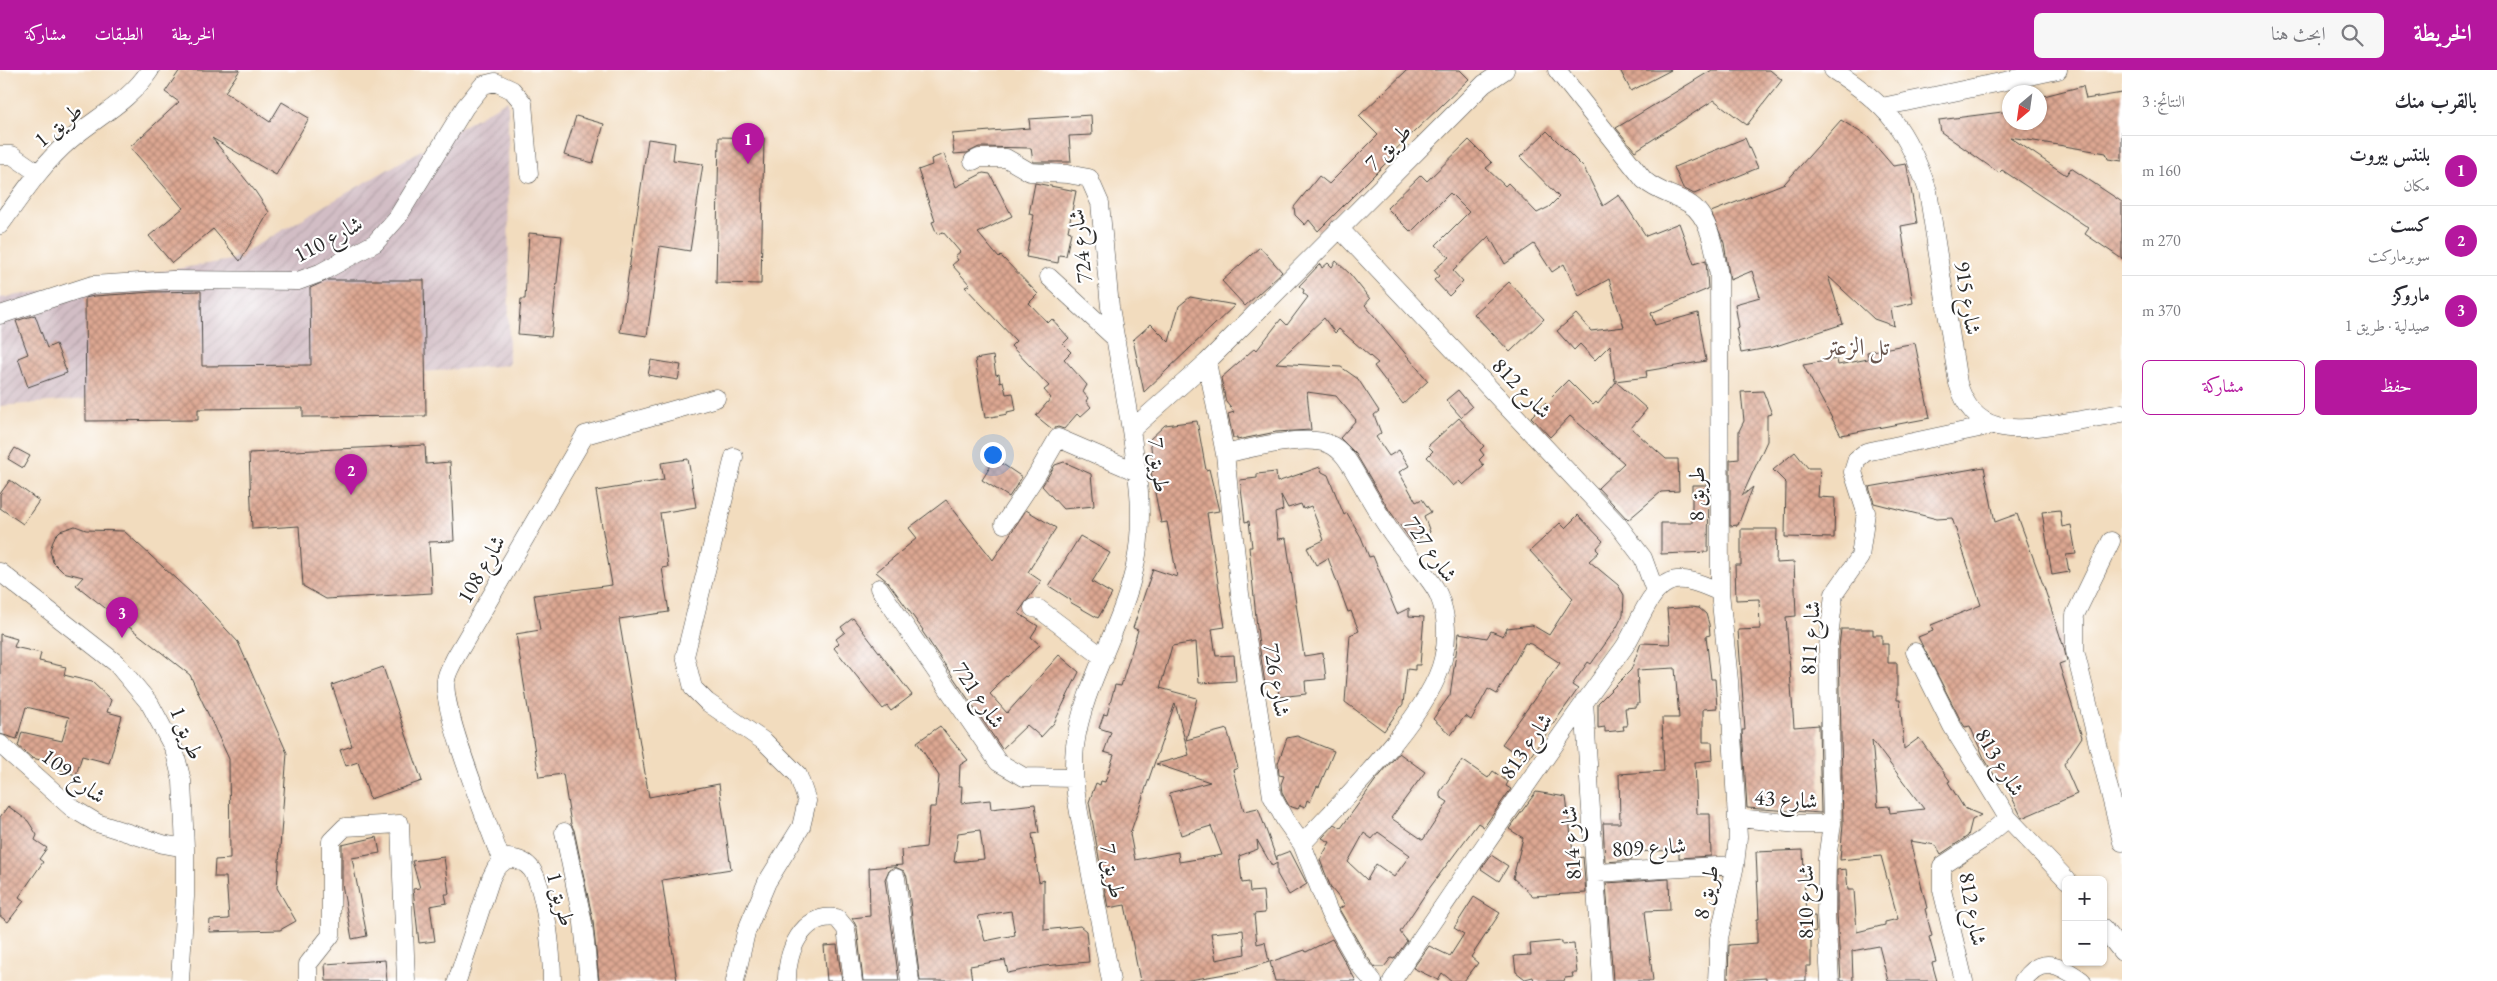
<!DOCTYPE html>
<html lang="ar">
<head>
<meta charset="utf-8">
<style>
	body { margin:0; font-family:"EB Garamond",Amiri,serif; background:#f7f7f7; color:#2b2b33; direction:rtl }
	.controls { position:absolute; right:15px; bottom:15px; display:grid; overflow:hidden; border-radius:8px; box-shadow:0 1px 4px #0004 }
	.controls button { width:45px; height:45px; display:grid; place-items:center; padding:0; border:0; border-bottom:1px solid #e1e1e2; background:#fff; color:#2b2b33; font:25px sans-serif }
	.compass { position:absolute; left:2002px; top:15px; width:45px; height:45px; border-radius:50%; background:#fff; box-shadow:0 1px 4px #0004; rotate:209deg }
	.you { position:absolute; left:992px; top:384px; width:18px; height:18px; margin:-12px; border:4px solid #fff; border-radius:50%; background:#1a73e8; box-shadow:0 0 0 8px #1a73e833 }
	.badge { display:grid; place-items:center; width:32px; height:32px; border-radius:50%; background:#b5179e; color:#fff; font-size:16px; font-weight:700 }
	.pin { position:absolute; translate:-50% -41px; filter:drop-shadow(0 1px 2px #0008) }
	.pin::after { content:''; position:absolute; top:26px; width:18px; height:15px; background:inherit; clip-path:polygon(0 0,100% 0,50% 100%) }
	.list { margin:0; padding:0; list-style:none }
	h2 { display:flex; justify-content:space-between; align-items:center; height:65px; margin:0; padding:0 20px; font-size:21px }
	h2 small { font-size:16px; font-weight:400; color:#7c7c81 }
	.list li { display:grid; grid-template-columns:32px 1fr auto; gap:15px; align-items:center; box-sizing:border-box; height:70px; padding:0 20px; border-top:1px solid #e1e1e2 }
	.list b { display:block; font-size:19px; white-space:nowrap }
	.list p { margin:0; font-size:16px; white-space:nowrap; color:#7c7c81 }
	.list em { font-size:16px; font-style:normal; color:#7c7c81 }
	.actions { display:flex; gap:10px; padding:15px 20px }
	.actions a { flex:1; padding:11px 0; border:1px solid #b5179e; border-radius:8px; text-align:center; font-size:18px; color:#b5179e }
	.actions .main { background:#b5179e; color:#fff }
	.icon { flex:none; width:28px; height:28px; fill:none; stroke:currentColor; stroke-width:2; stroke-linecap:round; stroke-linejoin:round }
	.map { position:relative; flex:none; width:2122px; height:911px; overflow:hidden; direction:ltr }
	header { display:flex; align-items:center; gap:30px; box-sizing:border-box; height:70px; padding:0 25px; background:#b5179e; color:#fff }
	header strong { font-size:24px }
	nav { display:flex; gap:28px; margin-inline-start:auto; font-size:18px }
	.search { width:350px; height:45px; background:#f7f7f7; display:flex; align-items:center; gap:12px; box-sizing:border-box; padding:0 18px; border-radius:8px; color:#7c7c81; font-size:19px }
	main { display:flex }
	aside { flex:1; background:#fff }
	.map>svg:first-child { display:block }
	.industrial { fill:url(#industrial-furrows) }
	.building { fill:url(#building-cross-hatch); fill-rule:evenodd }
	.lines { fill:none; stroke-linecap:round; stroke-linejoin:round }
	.minor-casing { stroke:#494641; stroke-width:19 }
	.minor { stroke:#fff; stroke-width:18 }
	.labels { text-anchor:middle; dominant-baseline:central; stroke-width:4.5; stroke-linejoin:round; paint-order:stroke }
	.street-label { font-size:22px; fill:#2b2b2b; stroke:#fff }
	.neighbourhood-label { font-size:24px; fill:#69564f; stroke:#fff }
</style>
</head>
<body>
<header>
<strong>الخريطة</strong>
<div class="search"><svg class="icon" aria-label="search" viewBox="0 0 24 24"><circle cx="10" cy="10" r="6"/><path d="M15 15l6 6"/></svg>ابحث هنا</div>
<nav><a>الخريطة</a><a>الطبقات</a><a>مشاركة</a></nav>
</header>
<main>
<aside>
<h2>بالقرب منك<small>النتائج: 3</small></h2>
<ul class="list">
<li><span class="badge">1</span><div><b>بلنتس بيروت</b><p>مكان</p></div><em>160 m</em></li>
<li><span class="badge">2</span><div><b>كست</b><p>سوبرماركت</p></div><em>270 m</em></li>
<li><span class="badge">3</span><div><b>ماروكز</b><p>صيدلية · طريق 1</p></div><em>370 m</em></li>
</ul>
<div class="actions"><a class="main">حفظ</a><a>مشاركة</a></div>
</aside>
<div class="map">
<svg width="2122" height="911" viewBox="0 0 2122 911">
	<defs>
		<pattern id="industrial-furrows" width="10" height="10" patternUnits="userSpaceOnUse" patternTransform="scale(1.25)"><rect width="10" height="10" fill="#d2bdc5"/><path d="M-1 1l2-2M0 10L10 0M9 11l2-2" fill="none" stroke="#b4a3a9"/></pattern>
		<pattern id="building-cross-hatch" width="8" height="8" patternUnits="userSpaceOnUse" patternTransform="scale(1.25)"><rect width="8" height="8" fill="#dda792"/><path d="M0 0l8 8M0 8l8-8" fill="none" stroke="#b38877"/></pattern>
	</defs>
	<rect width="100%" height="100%" fill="#fff"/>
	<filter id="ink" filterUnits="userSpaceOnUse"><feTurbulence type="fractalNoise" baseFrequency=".02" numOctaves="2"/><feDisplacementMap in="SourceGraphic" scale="10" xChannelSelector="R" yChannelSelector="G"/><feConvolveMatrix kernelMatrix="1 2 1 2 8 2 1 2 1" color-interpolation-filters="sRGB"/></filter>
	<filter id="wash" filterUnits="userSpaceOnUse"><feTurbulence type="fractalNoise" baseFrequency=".0096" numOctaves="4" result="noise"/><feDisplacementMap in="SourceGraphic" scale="20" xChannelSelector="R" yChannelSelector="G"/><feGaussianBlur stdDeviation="1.12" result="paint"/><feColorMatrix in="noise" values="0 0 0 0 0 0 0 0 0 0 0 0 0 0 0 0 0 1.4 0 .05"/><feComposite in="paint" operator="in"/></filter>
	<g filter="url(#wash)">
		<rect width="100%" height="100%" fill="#f2dcbe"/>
		<path class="industrial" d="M508 30 509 295 0 336V228L231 190Z"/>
		<g id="blocks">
			<path class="building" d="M180 0H240L225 22 270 52 282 32 309 48 276 105 212 68 255 121 269 142 240 191 213 159 172 193 149 166 183 138 130 77 179 32 165 22Z
				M1407 0H1460L1469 9 1389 86 1391 88 1318 161 1309 150 1305 155 1295 145 1294 137 1319 106 1329 114 1378 65 1359 46Z
				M1620 0H1671L1631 21Z
				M1712 0H1770L1782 10 1747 55 1714 30 1635 81 1616 58Z
				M2083 16 2086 29 2122 23V91L2108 89 2106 83 2010 67 2066 105 2071 98 2122 132V189L2085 164 2089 158 2002 100 1999 103 1941 62 1939 50 2010 41V52H2040V27Z
				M1091 45 1092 65 1069 66 1071 92H1033L1031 78 979 77 967 83 954 84 952 64 1030 58 1029 49Z
				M576 46 604 54 593 93 564 85Z
				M1841 50 1868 67 1893 96 1906 94 1907 97 1917 153 1901 156 1913 233 1891 238 1894 256 1874 249 1828 206 1843 254 1773 277 1741 283 1736 258 1739 257 1735 234 1760 227 1752 201 1730 210 1724 173 1711 142 1785 113Z
				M1547 61 1584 98 1603 136 1619 125 1646 166 1679 153 1694 194 1706 190 1708 219 1651 243 1655 255 1698 243 1706 291 1646 301 1647 307 1615 311 1610 275 1595 290 1580 274 1574 280 1557 261 1576 244 1591 261 1624 257 1609 209 1579 226 1564 194 1552 202 1534 174 1505 194 1489 166 1453 201 1463 212 1449 226 1434 210 1439 206 1434 200 1449 187 1436 175 1469 142 1450 123 1411 162 1387 138 1421 105 1427 111 1469 70 1492 93 1486 98 1505 116 1508 113 1537 143 1549 137 1559 127 1520 87Z
				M719 67 764 68 761 214 716 213Z
				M1745 68 1758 98 1694 124 1683 118 1674 97Z
				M648 69 675 73 673 90 703 94 690 181 660 176 647 266 620 262Z
				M944 84 956 117 983 103 990 104 1012 146 978 163 999 188 1001 186 1038 224 1029 233 1048 253 1052 249 1069 268 1063 274 1071 282 1064 289 1087 315 1083 322 1088 328 1086 331 1091 337 1080 347 1077 344 1064 359 1058 357 1052 359 1036 346 1051 328 1044 320 1049 316 1011 276 1016 271 965 217 970 215 952 195 958 190 955 186 960 182 943 162 937 164 932 152 935 151 918 100 932 95 931 89Z
				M1035 113 1076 121 1068 161 1071 162 1066 186 1059 185 1058 193 1026 187 1034 145 1029 144Z
				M529 163 562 166 551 267 518 264 521 229H525Z
				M1260 177 1282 202 1245 236 1222 211Z
				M1336 191 1350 204 1370 229 1365 235 1428 311 1403 334 1374 296 1378 293 1339 259 1335 263 1324 248 1276 293 1341 297 1358 309 1379 341 1374 345 1381 363 1376 367 1389 386 1399 380 1409 396 1399 402 1416 432 1422 429 1431 442 1424 446 1430 462 1412 472 1389 440 1356 384 1340 368 1356 350 1336 326 1307 322 1311 360 1276 362 1237 370V368H1233L1228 344 1234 342 1226 332 1221 308 1255 278 1257 280 1281 249 1287 255 1308 227 1303 223 1304 220 1299 216 1320 194 1322 198 1328 193 1332 197Z
				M328 210H424L426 346 303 347V338L198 339V350L86 351 85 228 94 226 154 222 201 221 202 296 311 295 310 218Z
				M1509 212 1544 249 1510 282 1474 244Z
				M1190 227 1235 235 1144 322 1133 270 1151 254 1169 272 1179 236Z
				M35 245 47 278 56 274 67 303 28 317 18 288 28 284 16 251Z
				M1915 273 1930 348 1841 365 1803 295 1837 289 1838 295 1868 289 1867 282Z
				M993 286 996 305 999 304 1000 312 1003 311 1006 324 1013 323 1016 340 1007 342 1008 344 985 348 975 289Z
				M651 290 681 295 678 310 648 305Z
				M1568 310 1593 335 1596 332 1598 334 1616 312 1647 339 1631 358 1666 389H1678L1679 421 1661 422 1628 450 1598 418 1624 393 1570 346 1550 367 1531 347Z
				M1458 320 1472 337 1461 347 1446 330Z
				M1763 321 1772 344 1767 345V371L1742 426 1753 417 1738 455 1730 456V390L1739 389V361L1744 351 1741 322Z
				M1459 348 1484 376 1480 380 1484 385 1479 390 1484 396 1463 415 1459 411 1453 416 1427 387 1433 381 1428 376Z
				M1197 351 1206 400 1209 399 1219 441 1207 443 1225 557 1212 559 1216 586 1234 585 1236 611 1199 613 1196 572 1172 576 1160 618 1197 628 1186 670 1227 659 1238 698 1233 700 1244 741 1258 738 1277 790V786L1290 781 1307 814 1289 825 1277 804V793L1272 796 1257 770 1258 779 1239 786 1242 813 1249 812 1250 822 1263 821 1265 843 1254 844 1257 874 1265 872 1269 892 1237 902 1184 911H1140L1125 835 1108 838 1089 732 1096 713 1100 715 1101 711 1105 712 1114 685 1104 682 1111 662 1099 658 1104 644 1107 645 1115 615 1121 616 1138 560 1133 558 1153 499 1177 507 1167 452 1161 453 1151 402 1154 401 1150 369 1165 355ZM1175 633 1189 685 1156 694 1210 712 1169 723 1181 765 1211 756 1222 785 1179 792 1178 782 1135 790 1130 764ZM1243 860 1245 884 1216 890 1211 863Z
				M425 375 426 394 450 392 454 471 429 472 432 523 326 529 303 516 299 456 252 459 249 383Z
				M15 378 30 386 23 398 8 389Z
				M1795 382 1808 398H1820L1818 427 1835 428 1834 468 1785 467 1786 413 1773 400Z
				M688 389 696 437 660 443 668 497 662 498 669 542 619 549 649 727 719 714 731 799 662 810 677 911H599L593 851 574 760 571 754 563 704 539 707 516 564 540 560 534 525 612 515 596 421 664 410 661 393Z
				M995 389 1022 407 1009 427 982 410Z
				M1064 392 1091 404 1094 436 1063 439 1042 416 1055 395Z
				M1320 397 1322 402 1328 405 1344 445 1347 443 1361 467 1369 487 1373 486 1397 544 1409 538V546L1424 547 1420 595H1415V600L1407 599 1403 634 1384 661 1345 632 1350 565 1359 561 1351 541 1348 542 1328 488 1316 495 1307 478 1324 470 1311 436 1303 439 1301 434 1288 438 1281 425 1283 440 1275 443 1278 469 1286 468 1304 586 1323 583 1326 609 1305 611 1306 624 1279 627 1278 613 1265 614 1258 567 1249 477H1252L1249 451 1245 452 1240 410 1257 408V404L1276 402 1277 412Z
				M1984 397 1995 452 2017 444 2044 517 2064 578 2067 591 2059 594 2082 667 2064 694 2077 724 2022 748 2004 711 1999 713 1984 688 1970 656 1965 657 1961 651 1918 567 1933 561 1931 555 1981 535 1952 448 1937 449 1874 433 1869 417Z
				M10 410 39 431 23 454 0 438V424Z
				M1692 415H1709L1708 482 1661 484V453H1692Z
				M946 430 993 490 1026 440 1056 458 1028 502 1041 511 1018 543 1038 556 1031 567 1040 575 996 615 997 617 990 624 1007 643 1059 585 1079 602 1054 653 1041 667 1027 655 1002 679 922 561 923 560 888 512 876 502 917 468 909 458Z
				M2060 440 2062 457 2071 455 2076 484 2066 485 2069 502 2052 505 2042 442Z
				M1578 445 1603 471 1596 479 1599 482 1589 491 1618 515 1624 525 1623 545 1617 557 1591 594 1588 592 1572 615 1578 619 1527 691 1502 674 1560 593 1531 574 1525 573 1497 624 1488 619 1471 650 1465 646 1451 665 1433 649 1450 625 1459 563 1487 568 1491 561 1503 566 1507 558 1532 555 1549 565 1573 528 1530 481 1560 453 1565 458Z
				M75 456 86 460 124 461 203 534 238 572 287 683 277 818 296 851 280 860 209 862 210 850 229 849 226 807H214L215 790 230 789 229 689 190 605 76 515 83 507 63 502 53 492 50 480 55 466 60 461Z
				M1741 459H1777L1776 493 1794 492 1796 546 1786 547 1794 657 1819 655 1821 743 1747 738 1742 660H1745L1738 560 1760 559 1759 529 1736 530 1735 495H1741Z
				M1080 466 1110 483 1092 512 1112 524 1098 548 1070 532 1071 530 1049 516Z
				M1691 537 1699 538 1706 544 1709 554 1710 565 1706 566 1711 609H1715L1717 638 1703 639V672H1712L1713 690 1695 692 1697 744H1710L1711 786 1679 788V780L1631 782 1632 790 1605 792 1603 753H1620L1619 704 1664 701 1662 648H1679L1675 598 1637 600 1639 634H1636V637L1625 638 1627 656H1623L1624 660 1605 662V657L1598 658V633L1631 600 1641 573 1670 574 1667 539Z
				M853 548 912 625 891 641 887 636 883 639 834 578 839 573 836 569 845 562 841 557Z
				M1841 559H1873V565H1882V574H1888V593H1897V630H1900L1904 679 1919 668 1950 711 1948 712 1964 738 1981 745 1972 750 1968 766 1941 784 1936 775 1910 771 1927 838 1925 839 1932 866 1929 867 1936 892 1932 893 1937 911H1888L1879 876 1852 881 1853 911H1841L1837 844V800L1846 799 1848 820H1854L1857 862 1885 855V852L1898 849 1881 786 1840 790 1843 754 1839 577ZM1872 670 1924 739 1890 743 1889 736 1878 737Z
				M0 564 17 569 14 577 41 583 39 591 66 597 64 605 92 612 111 630 107 642 122 646 109 693 82 686 76 705 56 699 58 694 32 688 18 676 22 662 62 671 69 647 26 637 17 669 0 664Z
				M383 597 422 711 370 729 358 692 346 696 340 680 352 676 332 615Z
				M940 656 968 690 960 695 959 716H962L961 733 990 730 991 739 1035 734 1039 763 1032 764 1039 812 1044 810V860L1080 856 1086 861 1089 892 1043 896 1008 903 1005 890 970 896 972 911H920L907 807 904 801 895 797 889 800 885 809 899 911H863L857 858 852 848 870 846 869 798 902 795 901 780 926 777 930 737H936L939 706 917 672ZM980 760 984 789 954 792 958 763ZM1011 841 1015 865 985 871 978 846Z
				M1297 666 1334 681 1319 717 1317 716 1310 732 1307 730 1305 737 1300 735 1298 739 1289 736 1282 723 1281 714 1284 706 1279 705 1278 693 1287 668Z
				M1399 683 1425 702 1391 748 1423 770 1448 732 1440 727V722L1462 690 1488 708 1493 701 1508 712 1506 716 1511 719 1484 757 1478 753 1428 820 1400 862 1407 871 1394 889 1391 888 1384 897H1375L1367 887 1339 839 1345 835 1331 818 1320 790 1330 772 1322 768 1335 754 1341 758 1375 711ZM1378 762 1410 785 1394 807 1376 794 1367 810 1348 792 1364 763 1372 769Z
				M1536 722 1566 727 1574 789 1583 787 1586 823 1533 826 1513 808 1523 768 1509 759Z
				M8 736 28 751 37 765 35 770 47 778 39 789 43 792 19 827 24 831 8 852 0 846V747Z
				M377 767 380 783 352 788 367 866 352 869 342 814V775Z
				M1803 780 1806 846H1815L1816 861 1811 862V896H1806V911H1766V908L1728 910 1729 875 1757 873V849H1759L1756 782Z
				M1491 785 1508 796 1499 811 1481 799Z
				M444 787 449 824H445L447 833 430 836 435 871 419 873 413 819 420 818 412 791Z
				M1669 809 1670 840 1645 841 1653 911H1613L1606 813Z
				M1474 827 1500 843 1471 887 1478 893 1464 911H1452L1442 903 1438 910 1413 898 1429 876 1450 886 1464 864 1454 858Z
				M1332 869 1356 911H1275L1270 892 1305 880 1306 882Z
				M1562 871V875L1574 874 1577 903H1572L1573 907 1565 908 1564 911H1534L1533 907 1525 909 1516 902 1514 886 1531 885 1530 874Z
				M837 875 842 911H827L824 876Z
				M385 890 387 911H326L325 894Z"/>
		</g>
	</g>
	<g filter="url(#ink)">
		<use href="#blocks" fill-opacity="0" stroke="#494641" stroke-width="1"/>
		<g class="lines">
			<defs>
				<path id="minor" d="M1557 0 1644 110C1659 123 1673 124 1688 133 1711 146 1715 183 1719 206L1720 522 1729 611 1738 767 1735 795 1719 868 1717 911
					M1833 0C1888 35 1907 59 1928 121L1958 313C1973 366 2014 361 2058 354 2079 350 2101 347 2122 343
					M1882 37 2058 0
					M0 85H12L38 103
					M973 91 979 88H1006L1030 102 1067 104 1089 108 1100 133 1110 237 1131 360
					M0 155C22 125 42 94 70 70 98 46 129 32 150 0
					M1339 158 1618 455 1643 488 1655 521
					M1049 207 1116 269
					M0 245 92 215 172 210 298 211 320 203 375 173 397 148 465 37 483 15 495 12 512 20 523 33 529 104
					M1207 292 1225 384 1240 524 1272 726 1285 750 1302 774 1329 842 1358 893 1373 911
					M1225 384C1250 378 1305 364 1329 374 1344 380 1352 398 1360 411 1373 434 1386 457 1403 478 1414 493 1432 509 1439 526 1447 545 1448 569 1443 589 1431 644 1341 732 1302 774
					M734 387 685 586 693 618 707 632 765 672 798 705 807 731 801 757 767 812 746 862 735 911
					M1004 454 1036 406 1058 368 1137 402
					M2111 471 2075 545V581L2122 772
					M0 502 116 593 150 634 174 679 182 711 185 778V827L180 911
					M879 518 998 692 1024 707 1073 708
					M1033 538 1039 539 1104 588
					M1915 582 1952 656 2008 748 2067 810
					M1584 631 1602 911
					M0 674 72 738 97 753 163 774 185 778
					M1738 748 1798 754H1832
					M564 762 583 853 589 911
					M502 792C490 759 440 637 446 610 447 602 452 595 455 588L585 365 716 328
					M1596 803 1735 795
					M896 808 910 911
					M2103 858 2122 882
					M308 911V894L331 865V771L345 757 400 754 406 911
					M457 911 491 808 496 798 508 788C517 789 526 791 532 800 546 821 552 885 552 911
					M787 911C786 883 802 842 837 848L846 859 853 911
					M1111 911C1103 869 1095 826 1087 784 1080 746 1071 714 1075 676 1082 617 1123 555 1135 496 1145 448 1138 407 1131 360L1207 292 1484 14 1505 0
					M1392 911C1468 800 1543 688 1623 579 1637 560 1647 521 1669 512 1684 505 1706 516 1720 522
					M1830 911 1826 844 1827 789 1832 754 1828 577 1834 524 1860 487 1866 442 1853 402 1857 389 1866 382 1993 355
					M1964 911 1942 820V796L1983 769 2008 748
					M2023 911C2041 884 2061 896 2082 911"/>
			</defs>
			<use href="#minor" class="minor-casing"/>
			<use href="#minor" class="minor"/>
		</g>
	</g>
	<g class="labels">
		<g class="street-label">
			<text transform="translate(58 55) rotate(-40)">طريق 1</text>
			<text transform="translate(1388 77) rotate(-45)">7 طريق</text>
			<text transform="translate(328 169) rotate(-28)">شارع 110</text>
			<text transform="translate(1080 176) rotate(-97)">شارع 724</text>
			<text transform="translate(1968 228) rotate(81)">شارع 915</text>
			<text transform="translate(1522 318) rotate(46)">شارع 812</text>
			<text transform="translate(1159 395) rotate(83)">7 طريق</text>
			<text transform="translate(1696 424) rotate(-90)">طريق 8</text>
			<text transform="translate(1431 479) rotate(55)">شارع 727</text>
			<text transform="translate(481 499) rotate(-60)">شارع 108</text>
			<text transform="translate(1810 568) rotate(-86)">شارع 811</text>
			<text transform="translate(1277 610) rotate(81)">شارع 726</text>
			<text transform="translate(979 625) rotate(56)">شارع 721</text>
			<text transform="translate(187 663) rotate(68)">طريق 1</text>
			<text transform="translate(1526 676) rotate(-55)">شارع 813</text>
			<text transform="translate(2000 692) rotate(59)">شارع 813</text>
			<text transform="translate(74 706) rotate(38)">شارع 109</text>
			<text transform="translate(1786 729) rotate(4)">شارع 43</text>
			<text transform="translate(1571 773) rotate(-94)">شارع 814</text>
			<text transform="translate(1649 777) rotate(-3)">شارع 809</text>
			<text transform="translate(1113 801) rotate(79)">7 طريق</text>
			<text transform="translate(1706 822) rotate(-78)">طريق 8</text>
			<text transform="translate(561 829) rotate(75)">طريق 1</text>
			<text transform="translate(1805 832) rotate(-90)">شارع 810</text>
			<text transform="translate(1973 839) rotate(80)">شارع 812</text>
		</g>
		<g class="neighbourhood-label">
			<text x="1857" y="276">تل الزعتر</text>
		</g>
	</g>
</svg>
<div class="controls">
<button>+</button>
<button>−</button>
</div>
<svg class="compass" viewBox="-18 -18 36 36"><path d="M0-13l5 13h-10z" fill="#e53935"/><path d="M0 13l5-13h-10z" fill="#7c7c81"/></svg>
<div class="you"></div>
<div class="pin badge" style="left:748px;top:94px">1</div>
<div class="pin badge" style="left:351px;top:425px">2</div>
<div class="pin badge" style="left:122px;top:568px">3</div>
</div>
</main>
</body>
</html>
